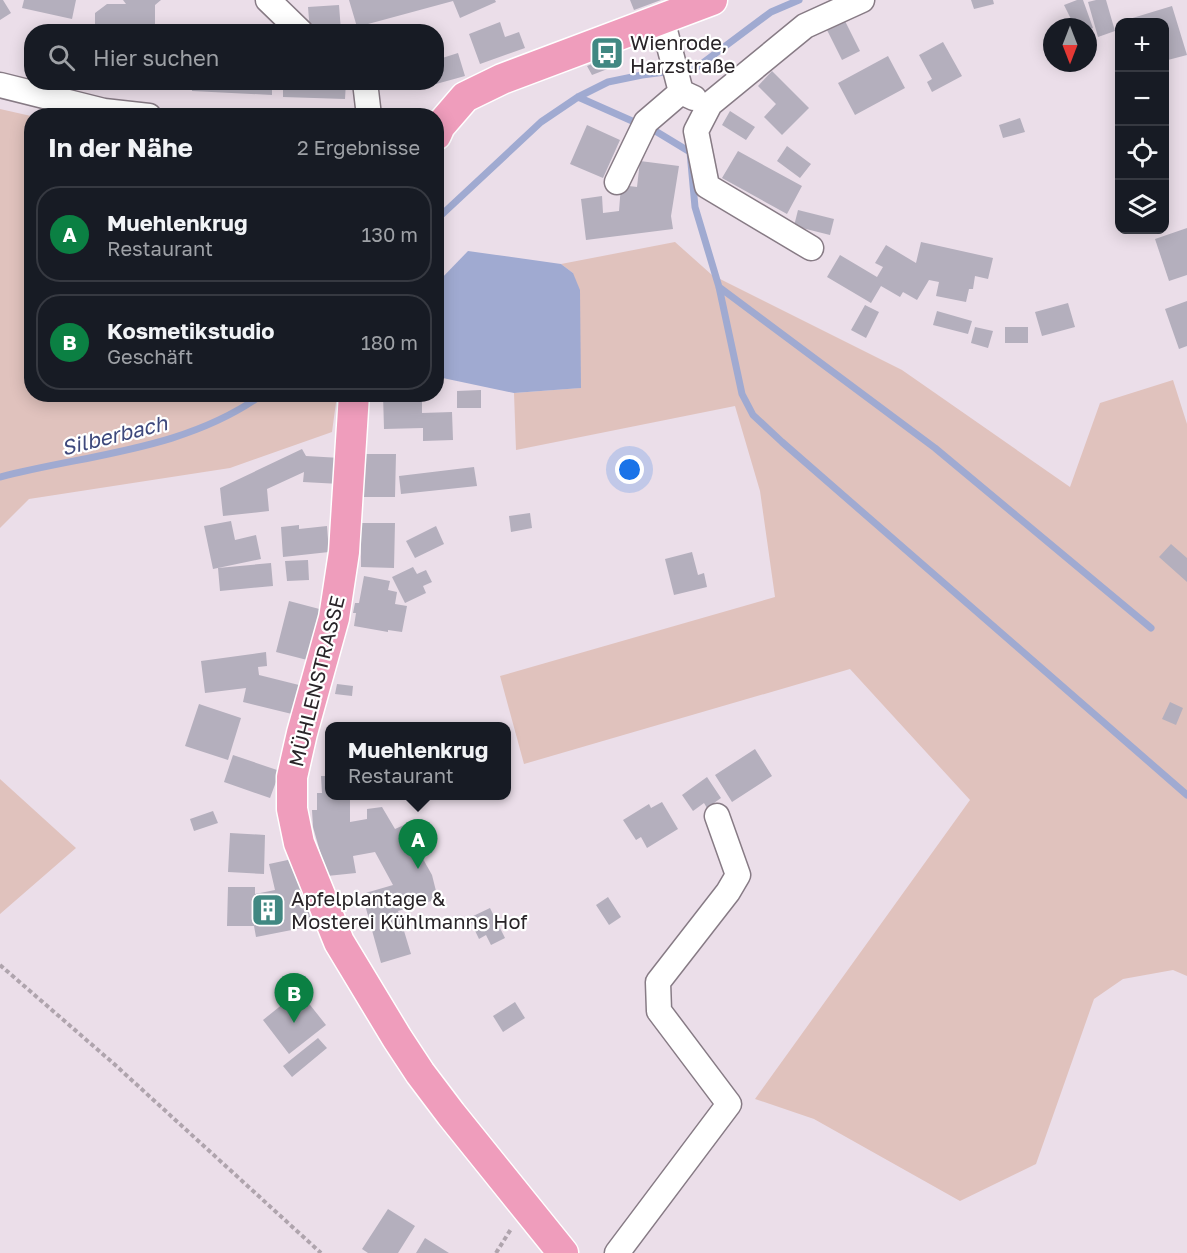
<!DOCTYPE html>
<html lang="de">
<head>
<meta charset="utf-8">
<style>
	body { margin:0; font-family:"Golos Text",sans-serif; background:#20242c; color:#f1f3f6 }
	.controls { position:absolute; right:18px; top:18px; display:grid; overflow:hidden; border-radius:12px; box-shadow:0 3px 15px #0003 }
	.controls button { width:54px; height:54px; display:grid; place-items:center; padding:0; border:0; border-bottom:2px solid #363941; background:#171b24; color:#f1f3f6; font:30px sans-serif }
	.compass { position:absolute; left:1043px; top:18px; width:54px; height:54px; border-radius:50%; background:#171b24; box-shadow:0 3px 15px #0003; rotate:180deg }
	.you { position:absolute; left:630px; top:470px; width:21px; height:21px; margin:-15px; border:4px solid #fff; border-radius:50%; background:#1a73e8; box-shadow:0 0 0 9px #1a73e833 }
	.badge { display:grid; place-items:center; width:39px; height:39px; border-radius:50%; background:#0b8043; color:#fff; font-size:20px; font-weight:700 }
	.pin { position:absolute; translate:-50% -50px; filter:drop-shadow(0 2px 3px #0008) }
	.pin::after { content:''; position:absolute; top:32px; width:21px; height:18px; background:inherit; clip-path:polygon(0 0,100% 0,50% 100%) }
	.popup { position:absolute; left:325px; top:722px; width:186px; height:78px; box-sizing:border-box; display:grid; place-content:center; border-radius:12px; background:#171b24; filter:drop-shadow(0 2px 4px #0005); font-size:20px; white-space:nowrap; color:#9ea1a6 }
	.popup b { font-size:22px; color:#f1f3f6 }
	.popup::after { content:''; position:absolute; left:50%; top:100%; margin-left:-12px; border:12px solid transparent; border-top-color:#171b24 }
	.list { margin:0; padding:0; list-style:none }
	h2 { display:flex; justify-content:space-between; align-items:center; height:78px; margin:0; padding:0 24px; font-size:26px }
	h2 small { font-size:20px; font-weight:400; color:#9ea1a6 }
	.list li { display:grid; grid-template-columns:39px 1fr auto; gap:18px; align-items:center; box-sizing:border-box; height:96px; margin:0 12px 12px; padding:0 12px; border:2px solid #363941; border-radius:24px }
	.list b { display:block; font-size:22px; white-space:nowrap }
	.list p { margin:0; font-size:20px; white-space:nowrap; color:#9ea1a6 }
	.list em { font-size:20px; font-style:normal; color:#9ea1a6 }
	.icon { flex:none; width:33px; height:33px; fill:none; stroke:currentColor; stroke-width:2; stroke-linecap:round; stroke-linejoin:round }
	.map { position:relative; flex:none; width:1187px; height:1253px; overflow:hidden }
	.search { position:absolute; background:#171b24; box-shadow:0 3px 15px #0003; left:24px; top:24px; width:420px; height:66px; display:flex; align-items:center; gap:15px; box-sizing:border-box; padding:0 21px; border-radius:24px; color:#9ea1a6; font-size:22px }
	.panel { position:absolute; background:#171b24; box-shadow:0 3px 15px #0003; left:24px; top:108px; width:420px; height:294px; border-radius:24px }
	.map>svg:first-child { display:block }
	.green { fill:#e0c2bd }
	.water { fill:#a0aad1 }
	.lines { fill:none; stroke-linecap:round; stroke-linejoin:round }
	.stream { stroke:#a0aad1; stroke-width:7 }
	.building { fill:#b4afbd }
	.minor-casing { stroke:#877b85; stroke-width:27 }
	.major-casing { stroke:#fff; stroke-width:33 }
	.path { stroke:#afa4ad; stroke-width:4; stroke-dasharray:4.5 3; stroke-linecap:butt }
	.minor { stroke:#fff; stroke-width:24 }
	.major { stroke:#ef9dbc; stroke-width:30 }
	.labels { text-anchor:middle; dominant-baseline:central; stroke-width:4.5; stroke-linejoin:round; paint-order:stroke }
	.poi-label { font-size:20px; fill:#292428; stroke:#fff; text-anchor:start }
	.street-label { font-size:20px; fill:#292428; stroke:#fff }
	.water-label { font-size:21px; font-style:italic; fill:#3e487c; stroke:#fff }
</style>
</head>
<body>
<div class="map">
<svg width="1187" height="1253" viewBox="0 0 1187 1253">
	<rect width="100%" height="100%" fill="#ebdee9"/>
	<path class="green" d="M0 109 31 116 32 394 337 395 332 432 230 468 29 499 0 528Z
		M675 242 712 275 902 370 1070 487 1100 403 1173 380 1187 424V976L1173 970 1123 979 1094 999 1036 1164 960 1201 814 1119 755 1099 970 800 850 669 524 764 500 676 775 597 760 491 735 406 516 450 514 393 580 388 573 273 561 264Z
		M0 779 76 848 0 914Z"/>
	<path class="water" d="M468 251 561 264 573 273 580 290 581 388 514 393 438 377 436 372 437 283Z"/>
	<g class="lines">
		<path class="stream" d="M578 97 657 132 690 152 695 207 719 287 742 394 753 415 782 442 1187 795
			M436 220 541 122 578 97 608 82 642 75 696 68 771 12 799 0
			M719 287 935 448 1151 628
			M0 477C89 454 186 450 263 394"/>
	</g>
	<path class="building" d="M0 0H3L11 13 0 20Z
		M24 0H76L72 19 22 8Z
		M123 0H161L155 5V27H141V32H82V26H95V13L107 4H126Z
		M349 0H495L496 2 460 18 453 1 357 27Z
		M630 0H661L634 10Z
		M971 0H993L994 4 974 9Z
		M1077 0H1083L1093 28 1088 30V27H1075L1064 5Z
		M1096 0H1106L1115 31 1098 37 1088 2Z
		M339 5 341 31 310 32 308 7Z
		M1172 6 1187 55 1164 61V22H1126V20Z
		M845 21 860 51 842 60 827 30Z
		M500 22 505 37 519 32 525 48 480 64 469 34Z
		M943 42 962 76 932 92 927 82 932 79 919 55Z
		M458 53 465 76 436 84V60Z
		M888 56 905 88 855 115 838 83Z
		M606 58 610 68 592 75 587 66Z
		M772 71 809 108 782 135 764 117 776 104 758 86Z
		M90 82H138V90L90 84Z
		M192 82H272V95L192 91Z
		M283 82H346L345 99 283 97Z
		M730 111 755 127 746 140 722 125Z
		M1020 118 1025 132 1003 138 999 125Z
		M587 125 620 140 603 178 570 164Z
		M787 146 811 164 800 178 777 161Z
		M738 151 802 186 787 214 722 178Z
		M640 161 679 166 671 216 673 229 586 240 581 199 602 196 603 213 619 211 621 185 637 187Z
		M798 210 834 219 830 235 794 226Z
		M1187 228V275L1169 281 1155 239Z
		M921 242 993 258 988 279 975 276 973 289H969L966 302 936 296 939 282 929 280 917 300 903 292 900 297 881 286 871 303 827 277 840 255 877 277 883 267 875 263 886 245 916 263Z
		M1187 301V346L1179 349 1165 309Z
		M1068 303 1075 327 1042 336 1035 312Z
		M865 305 879 312 866 338 851 330Z
		M937 311 972 321 968 334 933 325Z
		M975 327 993 331 988 348 971 343Z
		M1005 327H1028V343H1005Z
		M481 390V408H457V391Z
		M383 394H422V413L452 412 453 440 423 441V428L384 429Z
		M302 449 306 456 341 458 340 484 303 482 304 472 267 489 269 511 223 516 220 488Z
		M362 454H396L395 497H361Z
		M474 467 477 486 401 494 399 476Z
		M530 513 532 528 511 532 509 516Z
		M231 521 235 540 256 535 261 559 213 569 204 526Z
		M361 523H395L394 568 361 567Z
		M299 525V529L327 526 329 552 283 557 281 527Z
		M436 526 444 544 415 558 406 541Z
		M1171 544 1187 558V582L1159 557Z
		M692 552 698 575 704 573 707 587 674 595 665 559Z
		M308 560 309 580 287 581 285 561Z
		M271 563 273 586 220 591 218 568Z
		M413 567 417 574 426 570 432 582 423 586 426 593 405 603 392 577Z
		M364 576 390 581 388 590 397 592 395 604 407 606 402 632 388 630V632L354 626 356 613H353L355 603H359Z
		M289 601 327 611 315 662 276 652Z
		M266 652 267 666 258 667 259 675 303 686 296 715 243 702 246 688 205 693 201 661Z
		M337 684 353 686 352 696 335 694Z
		M1170 702 1183 708 1176 725 1162 719Z
		M199 704 241 718 228 760 185 746Z
		M755 749 772 776 732 802 715 775Z
		M233 755 280 771 270 798 224 782Z
		M321 776H330V796H350V822L367 819V809L382 807 395 829 404 825 432 875 438 899 398 911 411 954 381 963 362 894 393 885 375 852 353 856 356 873 327 876 313 827 312 810H317V793H322Z
		M707 777 721 798 707 808 704 803 693 811 682 795Z
		M662 802 678 829 647 848 641 837 636 840 623 820 649 804 651 808Z
		M213 811 218 823 194 831 190 819Z
		M230 833 265 835 264 874 228 872Z
		M297 858 312 926 256 937 254 926H227L228 887H255V894L275 890 269 864Z
		M608 897 621 917 609 925 596 905Z
		M490 908 505 938 491 945 486 935 479 939 469 918Z
		M299 991 326 1025 289 1054 263 1020Z
		M515 1002 525 1018 503 1032 493 1016Z
		M318 1038 327 1048 292 1077 283 1066Z
		M388 1209 415 1226 398 1253H368L362 1249Z
		M425 1238 449 1253H416Z"/>
	<g class="lines">
		<defs>
			<path id="minor" d="M268 0 301 32
				M662 19 681 92 694 98
				M365 82 369 116
				M0 85 104 111 149 116
				M617 182 646 122 681 92
				M811 248 707 186 696 131 710 104 805 26 862 0
				M617 1253 729 1104 659 1011 658 982 728 892 738 875 717 816"/>
			<path id="major" d="M436 135 440 126 465 97 502 79 712 0
				M354 394 344 552 334 618 302 733 292 777V809L299 843 339 942 397 1038 420 1073 451 1114 563 1253"/>
		</defs>
		<use href="#minor" class="minor-casing"/>
		<use href="#major" class="major-casing"/>
		<path class="path" d="M0 965 113 1063 321 1253
			M496 1253 511 1229"/>
		<use href="#minor" class="minor"/>
		<use href="#major" class="major"/>
	</g>
	<defs>
		<symbol id="bus-square" viewBox="-11 -11 22 22"><rect x="-9" y="-9" width="18" height="18" rx="4" fill="#418882" stroke="#fff"/><path d="M-5-6H5V4H4V6H2V4H-2V6H-4V4H-5ZM-3.5-4V0h7V-4ZM-3.5 1.2v1.5H-2V1.2ZM2 1.2v1.5H3.5V1.2Z" fill="#fff"/></symbol>
		<symbol id="building-square" viewBox="-11 -11 22 22"><rect x="-9" y="-9" width="18" height="18" rx="4" fill="#418882" stroke="#fff"/><path d="M-4-6H4V6H1V3H-1V6H-4ZM-2.5-4.3h1.7v1.8h-1.7ZM.8-4.3h1.7v1.8H.8ZM-2.5-1h1.7V.8h-1.7ZM.8-1h1.7V.8H.8Z" fill="#fff"/></symbol>
	</defs>
	<g fill-rule="evenodd">
		<use href="#bus-square" x="588" y="34" width="38" height="38"/>
		<use href="#building-square" x="249" y="891" width="38" height="38"/>
	</g>
	<g class="labels">
		<g class="poi-label">
			<text x="630" y="42">Wienrode,<tspan x="630" dy="23">Harzstraße</tspan></text>
			<text x="291" y="898">Apfelplantage &amp;<tspan x="291" dy="23">Mosterei Kühlmanns Hof</tspan></text>
		</g>
		<g class="street-label">
			<text transform="translate(316 681) rotate(-76)">MÜHLENSTRASSE</text>
		</g>
		<g class="water-label">
			<text transform="translate(114 435) rotate(-14)">Silberbach</text>
		</g>
	</g>
</svg>
<div class="controls">
<button>+</button>
<button>−</button>
<button><svg class="icon" aria-label="locate" viewBox="0 0 24 24"><circle cx="12" cy="12" r="6"/><path d="M12 2v4M12 18v4M2 12h4M18 12h4"/></svg></button>
<button><svg class="icon" aria-label="layers" viewBox="0 0 24 24"><path d="M12 4l9 5-9 5-9-5zM3 14l9 5 9-5"/></svg></button>
</div>
<svg class="compass" viewBox="-18 -18 36 36"><path d="M0-13l5 13h-10z" fill="#e53935"/><path d="M0 13l5-13h-10z" fill="#9ea1a6"/></svg>
<div class="you"></div>
<div class="pin badge" style="left:418px;top:869px">A</div>
<div class="popup"><b>Muehlenkrug</b>Restaurant</div>
<div class="pin badge" style="left:294px;top:1023px">B</div>
<div class="search"><svg class="icon" aria-label="search" viewBox="0 0 24 24"><circle cx="10" cy="10" r="6"/><path d="M15 15l6 6"/></svg>Hier suchen</div>
<section class="panel">
<h2>In der Nähe<small>2 Ergebnisse</small></h2>
<ul class="list">
<li><span class="badge">A</span><div><b>Muehlenkrug</b><p>Restaurant</p></div><em>130 m</em></li>
<li><span class="badge">B</span><div><b>Kosmetikstudio</b><p>Geschäft</p></div><em>180 m</em></li>
</ul>
</section>
</div>
</body>
</html>
